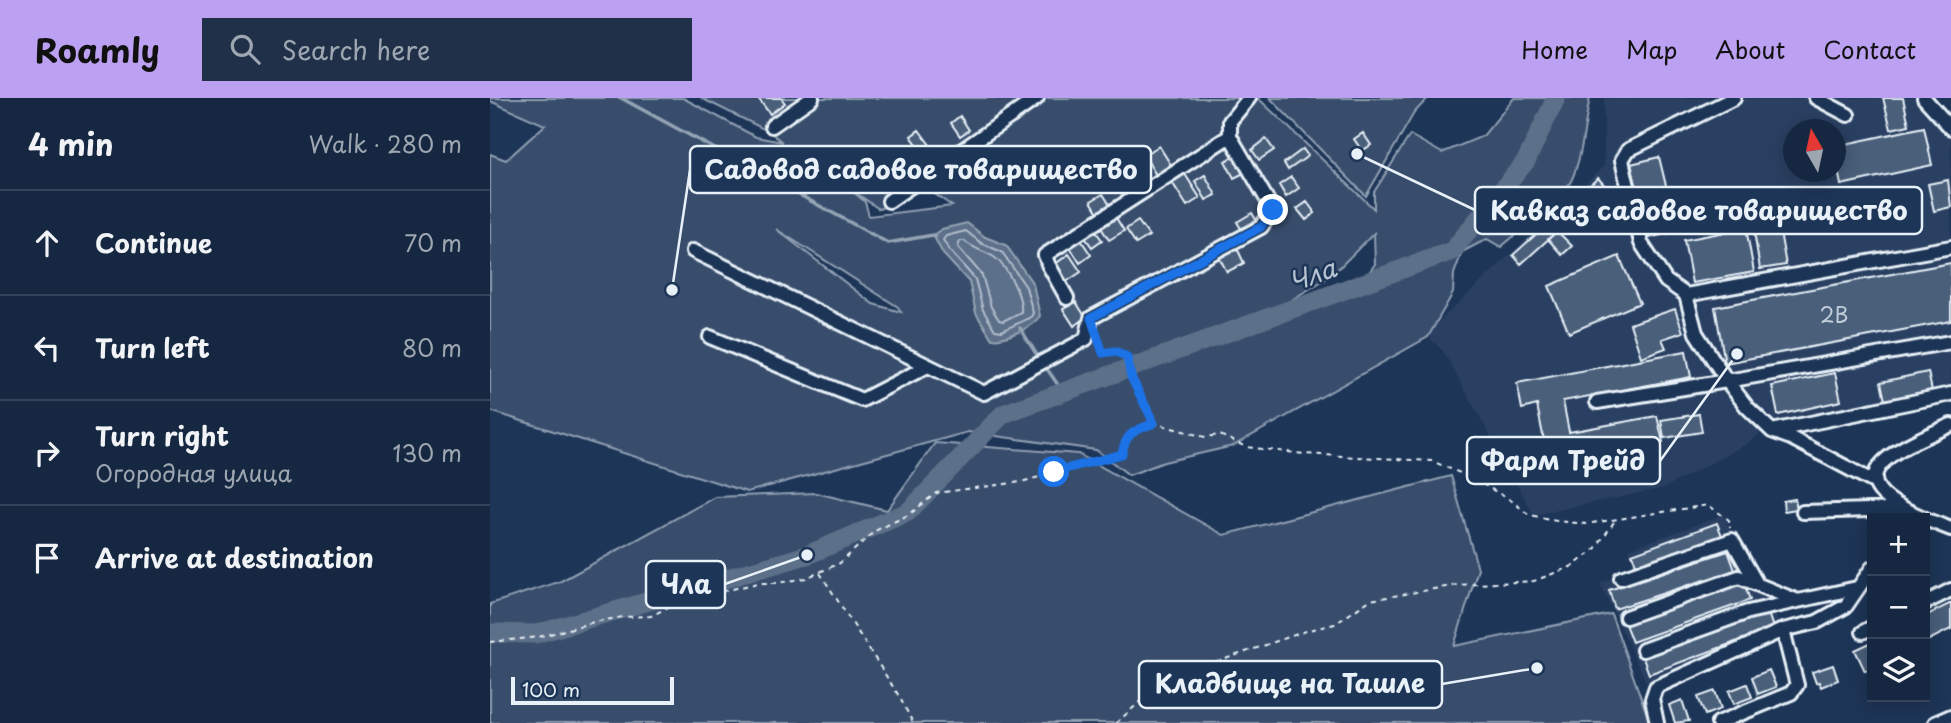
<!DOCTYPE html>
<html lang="en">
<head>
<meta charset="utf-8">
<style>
	body { margin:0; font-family:"Playpen Sans",sans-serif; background:#1f3048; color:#f1f3f6 }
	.controls { position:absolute; right:21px; bottom:21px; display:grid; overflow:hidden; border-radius:0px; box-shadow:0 4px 18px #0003 }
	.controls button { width:63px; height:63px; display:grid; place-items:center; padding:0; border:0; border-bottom:2px solid #35445a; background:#162841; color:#f1f3f6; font:35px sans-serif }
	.compass { position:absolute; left:1293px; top:21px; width:63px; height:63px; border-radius:50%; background:#162841; box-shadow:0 4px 18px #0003; rotate:351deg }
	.scale { position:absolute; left:21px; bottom:18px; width:163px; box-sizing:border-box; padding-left:7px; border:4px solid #e8f1f8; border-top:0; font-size:19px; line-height:24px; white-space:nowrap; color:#e8f1f8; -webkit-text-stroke:5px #1d3557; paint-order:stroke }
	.stop { position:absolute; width:21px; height:21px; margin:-16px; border:5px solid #1a73e8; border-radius:50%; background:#fff }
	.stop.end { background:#1a73e8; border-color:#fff; box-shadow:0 2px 7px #0008 }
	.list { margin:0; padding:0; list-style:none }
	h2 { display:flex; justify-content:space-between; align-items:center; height:91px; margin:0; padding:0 28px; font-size:30px }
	h2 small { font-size:23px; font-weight:400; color:#9ea6b1 }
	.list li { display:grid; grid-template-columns:46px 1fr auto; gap:21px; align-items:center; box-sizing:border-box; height:105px; padding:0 28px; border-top:2px solid #35445a }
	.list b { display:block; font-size:26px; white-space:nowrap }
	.list p { margin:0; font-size:23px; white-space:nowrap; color:#9ea6b1 }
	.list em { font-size:23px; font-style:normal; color:#9ea6b1 }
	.icon { flex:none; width:38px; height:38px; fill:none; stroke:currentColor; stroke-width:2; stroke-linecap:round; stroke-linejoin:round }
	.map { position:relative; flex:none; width:1461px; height:625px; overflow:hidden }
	header { display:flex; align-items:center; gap:42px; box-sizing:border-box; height:98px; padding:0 35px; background:#bca0f2; color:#111 }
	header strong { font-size:33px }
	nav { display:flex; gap:38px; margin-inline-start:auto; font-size:24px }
	.search { width:490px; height:63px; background:#1f3048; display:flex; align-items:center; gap:18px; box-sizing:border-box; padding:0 24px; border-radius:0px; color:#9ea6b1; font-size:26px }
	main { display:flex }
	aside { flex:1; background:#162841 }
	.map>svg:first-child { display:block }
	.built { fill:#2a4162; fill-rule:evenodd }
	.green { fill:#374d6c; stroke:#909fb2; stroke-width:2; fill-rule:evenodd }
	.water { fill:#5d7089; stroke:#95a4b5; stroke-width:2 }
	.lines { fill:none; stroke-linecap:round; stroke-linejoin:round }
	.shore { stroke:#b0bdcc; stroke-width:2 }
	.stream { stroke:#95a4b5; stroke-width:3.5 }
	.river { stroke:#5d7089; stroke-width:19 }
	.building { fill:#495e7a; stroke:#e8f1f8; stroke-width:2 }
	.minor-casing { stroke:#e8f1f8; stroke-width:18 }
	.path { stroke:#e8f1f8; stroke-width:2; stroke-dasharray:5 5; stroke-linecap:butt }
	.minor { stroke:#1d3557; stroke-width:12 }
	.route { stroke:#1a73e8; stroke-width:9 }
	.labels { text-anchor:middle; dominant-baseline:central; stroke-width:5; stroke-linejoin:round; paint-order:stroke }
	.number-label { font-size:21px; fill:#c0ccd8 }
	.water-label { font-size:26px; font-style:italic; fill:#b7c4d1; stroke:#1d3557 }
	.leader { fill:none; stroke:#e8f1f8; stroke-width:2.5 }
	.callout-dot { fill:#e8f1f8; stroke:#1d3557; stroke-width:2.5 }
	.callout { fill:#1d3557; stroke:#e8f1f8; stroke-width:2.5 }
	.callout-label { font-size:26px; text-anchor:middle; font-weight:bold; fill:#e8f1f8 }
</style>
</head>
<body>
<header>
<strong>Roamly</strong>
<div class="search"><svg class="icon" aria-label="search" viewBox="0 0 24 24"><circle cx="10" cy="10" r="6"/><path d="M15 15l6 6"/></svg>Search here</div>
<nav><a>Home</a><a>Map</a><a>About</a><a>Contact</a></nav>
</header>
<main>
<aside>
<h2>4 min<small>Walk · 280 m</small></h2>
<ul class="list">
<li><svg class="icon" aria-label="ahead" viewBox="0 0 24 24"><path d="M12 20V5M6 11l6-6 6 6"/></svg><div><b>Continue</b></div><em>70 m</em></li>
<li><svg class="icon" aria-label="left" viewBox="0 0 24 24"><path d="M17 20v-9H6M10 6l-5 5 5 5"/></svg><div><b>Turn left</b></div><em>80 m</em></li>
<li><svg class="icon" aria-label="right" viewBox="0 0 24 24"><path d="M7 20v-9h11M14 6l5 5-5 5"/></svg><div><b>Turn right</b><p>Огородная улица</p></div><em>130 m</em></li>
<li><svg class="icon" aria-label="arrive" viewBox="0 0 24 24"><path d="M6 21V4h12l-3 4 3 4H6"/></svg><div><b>Arrive at destination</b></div></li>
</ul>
</aside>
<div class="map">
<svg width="1461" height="625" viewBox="0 0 1461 625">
	<rect width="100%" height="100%" fill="#1d3557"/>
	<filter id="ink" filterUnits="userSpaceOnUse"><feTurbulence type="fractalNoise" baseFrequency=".0143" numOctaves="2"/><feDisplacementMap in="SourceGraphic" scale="14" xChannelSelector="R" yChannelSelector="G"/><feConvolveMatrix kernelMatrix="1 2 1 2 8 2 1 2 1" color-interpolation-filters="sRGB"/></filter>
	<g filter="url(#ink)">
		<path class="built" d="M1114 0H1424L1461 38V287L1284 324 1258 345 1174 390 1044 417 953 253 936 236 1114 68ZM1304 32H1346V74H1304Z
			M1233 417 1291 529 1156 584 1110 485 1145 472 1139 451Z"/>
		<path class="green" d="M0 0H193L266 39 292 44 280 34 211 0H768L884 111V94L920 37 952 55 993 38 1024 0H1100C1094 26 1093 56 1082 81 1076 96 1026 136 1011 149L997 141 972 154 964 176 963 195 938 239 743 348 674 364 639 377 606 352 478 334 257 394 0 313V56L16 62 55 27 0 3ZM359 90 389 111 436 90 462 108 379 118 375 104ZM286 131 408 209 411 214 383 206ZM884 135 885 166 873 183 859 181 798 204 842 177Z
			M780 0H938L924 15 876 98Z
			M445 345 588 356 734 437 961 378 988 471 964 548 1121 516 1160 625H0V506L71 483 225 399 326 395 397 412Z"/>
		<path class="water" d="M477 125 495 139 516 147 543 186 550 218C540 231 518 240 502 241L486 215 479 184 453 156 443 137 452 131Z"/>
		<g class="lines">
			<path class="shore" d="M476 133 491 145 512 154 536 189 543 215 541 219 512 233 505 232 493 212 485 181 459 152 453 142 456 138Z
				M470 143H474C486 152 494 153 504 159 517 168 533 199 531 214L513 223 509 222 501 209 492 177 468 149Z"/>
			<path class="stream" d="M131 0 398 145 443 137 445 139
				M530 230 550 262
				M555 268 573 294"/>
			<path class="river" d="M0 535 46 536 317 457 418 414 513 316 962 153 1036 63 1066 0"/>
		</g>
		<path class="building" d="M268 0H291L295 5 280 16Z
			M1393 0H1413L1419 27 1401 31Z
			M470 18 479 32 470 38 461 25Z
			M1434 29 1442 67 1351 87 1346 63V48Z
			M429 32 440 47 432 53 421 38Z
			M873 35 881 47 872 53 864 41Z
			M776 41 784 52 769 62 762 52Z
			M494 46 500 55 490 62 484 52Z
			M669 48 681 67 666 77 654 57Z
			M813 51 818 58 798 72 794 65Z
			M745 58 754 75 744 80 735 63Z
			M1169 59 1187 133 1159 140 1141 66Z
			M693 73 710 100 697 108 680 81Z
			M715 77 726 97 716 102 705 83Z
			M801 79 809 90 796 99 789 87Z
			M1108 80 1116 89 1031 166 1023 157Z
			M1458 82 1461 109 1444 113 1438 86Z
			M613 96 620 107 608 115 601 103Z
			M817 104 825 115 816 122 807 111Z
			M762 115 768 125 753 134 747 124Z
			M625 118 634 133 619 142 610 128Z
			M648 123 659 138 646 146 636 131Z
			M1288 123 1296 167 1270 171 1263 127Z
			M1256 130 1264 174 1202 185 1194 142Z
			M604 131 612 142 602 149 594 138Z
			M1067 133 1082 148 1072 157 1058 141Z
			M591 142 601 157 590 165 580 149Z
			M747 150 754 165 737 174 729 159Z
			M579 156 591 174 576 184 564 167Z
			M1129 158 1150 205 1079 235 1059 188Z
			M1461 165V223L1235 265 1225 209Z
			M586 204 596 220 584 228 573 211Z
			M1185 211 1193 234 1172 241 1176 250 1151 259 1140 226Z
			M1196 253 1201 279 1073 303 1079 334 1167 318 1173 344 1059 368 1047 307 1032 311 1027 285Z
			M1438 274 1442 293 1395 303 1391 284Z
			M1345 275 1351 303 1288 317 1282 288Z
			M1209 316 1212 334 1174 340 1171 322Z
			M1305 401 1307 411 1294 413 1293 403Z
			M1227 425 1232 438 1147 469 1142 456Z
			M1238 453 1245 472 1125 511 1119 492Z
			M1254 485 1260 502 1142 544 1135 526Z
			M1461 505V531L1435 544V518Z
			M1278 515 1283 530 1159 576 1153 560Z
			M1382 544V570L1375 573 1365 552Z
			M1343 567 1348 582 1331 589 1329 584 1326 585 1322 574Z
			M1279 572 1286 589 1268 596 1262 579Z
			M1257 586 1262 599 1244 606 1239 593Z
			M1225 593 1231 611 1215 617 1208 599Z
			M1192 602 1199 623 1185 625 1179 607Z"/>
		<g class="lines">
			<defs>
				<path id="minor" d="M1244 0 1138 52 1132 62 1151 145 1176 183 1196 197 1206 235 1237 283 1461 244
					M1326 0 1358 17
					M1434 0 1461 30
					M282 28 322 0
					M399 103 547 0
					M203 153 494 295 596 241 601 220 771 129 783 112 740 38V23L759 0
					M1196 197 1461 149
					M577 200 558 166 555 157 740 38
					M220 239 372 302 438 268
					M1107 304 1237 283 1257 309 1282 333
					M1384 384 1301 340 1282 333 1461 296
					M1313 414 1413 411
					M1434 420C1337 380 1404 352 1461 327
					M1435 421 1461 431
					M1131 480 1242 442 1267 486
					M1435 505 1461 492
					M1136 519 1249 479 1308 503
					M1373 534 1382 529
					M1153 552 1258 514 1367 490
					M1167 625 1162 601 1166 589 1293 532 1327 524 1356 508 1382 470
					M1228 625 1301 595 1307 587 1293 532
					M1445 625 1461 618"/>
			</defs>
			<use href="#minor" class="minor-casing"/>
			<path class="path" d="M608 241 613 255 625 253 637 259 641 279 664 325
				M330 475 409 598 423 625
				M0 544 49 539 104 524 133 519 161 518 182 507 221 496 268 485H287L316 480 350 465 385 433 420 416 446 395 531 384 632 356 634 342 643 333 664 325 715 339 730 337 756 349 814 356 942 363 984 381 1022 403 1038 416 1059 422 1096 426 1218 407 1239 422 1240 430
				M626 625 665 591 693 572 715 568 819 532 845 526 880 502 967 487 1044 483 1083 468 1105 451 1124 424"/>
			<use href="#minor" class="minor"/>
		</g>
	</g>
	<g class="lines" filter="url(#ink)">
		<path class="route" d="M564 374 632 356C636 334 644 333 664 325L641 279 637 259 625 253 613 255 601 220 771 129 783 112"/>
	</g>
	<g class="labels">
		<g class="number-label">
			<text x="1344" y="216">2В</text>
		</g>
		<g class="water-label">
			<text transform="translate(822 176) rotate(-20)">Чла</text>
		</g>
	</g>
	<path class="leader" d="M182 192L200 72M867 56L985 112M1247 256L1170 363M317 457L235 486M1047 570L952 586"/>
	<g class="callout-dot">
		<circle cx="182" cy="192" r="7"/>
		<circle cx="867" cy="56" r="7"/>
		<circle cx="1247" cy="256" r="7"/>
		<circle cx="317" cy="457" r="7"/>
		<circle cx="1047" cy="570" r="7"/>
	</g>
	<g class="callout">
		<rect x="200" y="48" width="461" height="47" rx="7"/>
		<rect x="985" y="89" width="447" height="47" rx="7"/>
		<rect x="977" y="339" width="193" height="47" rx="7"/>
		<rect x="156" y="463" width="79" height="47" rx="7"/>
		<rect x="649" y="563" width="303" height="47" rx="7"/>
	</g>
	<g class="callout-label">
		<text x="431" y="81">Садовод садовое товарищество</text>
		<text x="1209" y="122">Кавказ садовое товарищество</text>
		<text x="1073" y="372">Фарм Трейд</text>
		<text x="196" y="496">Чла</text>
		<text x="800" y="595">Кладбище на Ташле</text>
	</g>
</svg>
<div class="controls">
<button>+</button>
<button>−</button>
<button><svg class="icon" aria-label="layers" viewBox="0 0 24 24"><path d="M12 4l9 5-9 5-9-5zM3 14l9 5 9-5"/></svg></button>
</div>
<svg class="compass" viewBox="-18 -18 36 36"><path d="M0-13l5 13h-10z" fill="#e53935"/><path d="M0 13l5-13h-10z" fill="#9ea6b1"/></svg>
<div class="scale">100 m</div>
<div class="stop" style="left:564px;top:374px"></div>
<div class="stop end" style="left:783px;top:112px"></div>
</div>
</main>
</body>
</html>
